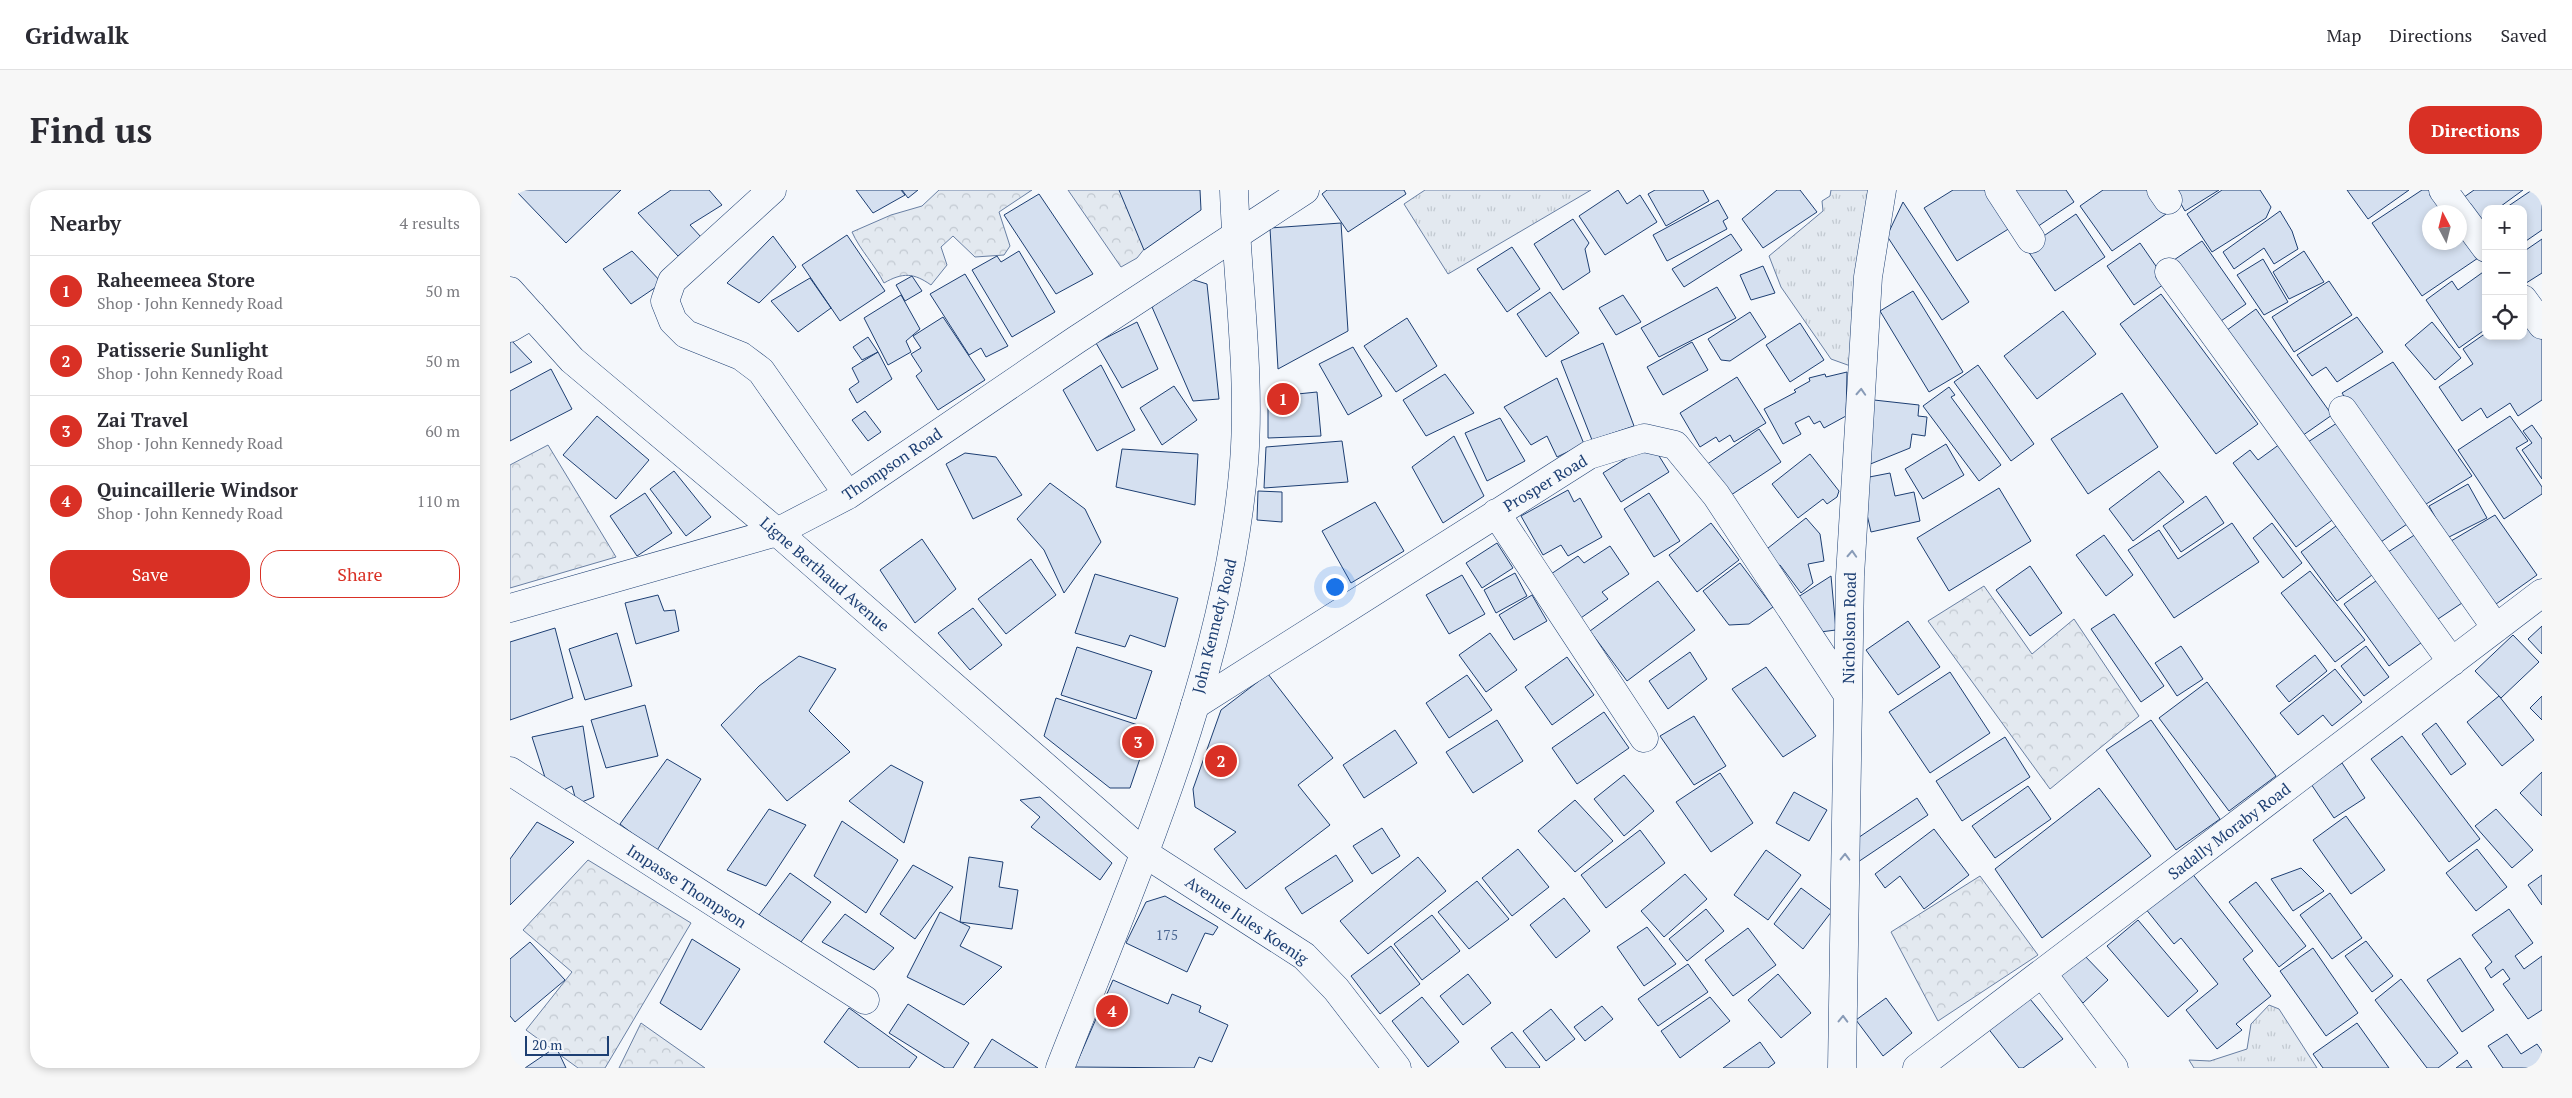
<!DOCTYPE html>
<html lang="en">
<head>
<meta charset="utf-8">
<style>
	body { margin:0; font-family:"PT Serif",serif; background:#f7f7f7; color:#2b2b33 }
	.controls { position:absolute; right:15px; top:15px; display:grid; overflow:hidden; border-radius:10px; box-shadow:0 2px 8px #0003 }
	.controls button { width:45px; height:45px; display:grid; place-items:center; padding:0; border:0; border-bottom:1px solid #e1e1e2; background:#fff; color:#2b2b33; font:25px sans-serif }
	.compass { position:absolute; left:1912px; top:15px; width:45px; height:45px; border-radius:50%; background:#fff; box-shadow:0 2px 8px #0003; rotate:353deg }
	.scale { position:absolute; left:15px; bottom:12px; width:84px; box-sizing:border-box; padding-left:5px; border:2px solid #1d3f73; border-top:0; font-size:14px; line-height:18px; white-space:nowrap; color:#1d3f73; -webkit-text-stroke:4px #f4f7fb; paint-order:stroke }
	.you { position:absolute; left:824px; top:396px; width:18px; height:18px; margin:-12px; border:4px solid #fff; border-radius:50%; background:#1a73e8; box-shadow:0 0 0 8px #1a73e833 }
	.badge { display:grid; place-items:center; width:32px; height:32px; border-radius:50%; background:#d93025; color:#fff; font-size:16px; font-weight:700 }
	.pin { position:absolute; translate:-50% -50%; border:2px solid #fff; box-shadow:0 1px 5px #0006 }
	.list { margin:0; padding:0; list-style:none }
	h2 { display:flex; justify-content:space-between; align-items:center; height:65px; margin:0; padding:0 20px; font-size:21px }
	h2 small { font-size:16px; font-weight:400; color:#7c7c81 }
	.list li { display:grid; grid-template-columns:32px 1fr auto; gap:15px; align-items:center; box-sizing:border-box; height:70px; padding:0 20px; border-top:1px solid #e1e1e2 }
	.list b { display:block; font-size:19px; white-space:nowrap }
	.list p { margin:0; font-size:16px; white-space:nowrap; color:#7c7c81 }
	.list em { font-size:16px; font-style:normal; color:#7c7c81 }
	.actions { display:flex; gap:10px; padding:15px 20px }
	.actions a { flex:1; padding:11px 0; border:1px solid #d93025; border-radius:20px; text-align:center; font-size:18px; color:#d93025 }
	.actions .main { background:#d93025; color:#fff }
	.icon { flex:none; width:28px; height:28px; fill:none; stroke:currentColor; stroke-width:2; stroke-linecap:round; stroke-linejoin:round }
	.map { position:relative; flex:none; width:2032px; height:878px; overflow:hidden; border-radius:20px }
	header { display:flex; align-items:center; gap:30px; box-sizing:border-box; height:70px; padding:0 25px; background:#fff; border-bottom:1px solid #e1e1e2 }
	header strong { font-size:24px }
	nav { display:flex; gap:28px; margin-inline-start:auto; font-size:18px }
	.intro { display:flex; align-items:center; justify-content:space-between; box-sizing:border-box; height:120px; padding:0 30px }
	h1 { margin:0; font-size:35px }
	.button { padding:12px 22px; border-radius:20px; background:#d93025; color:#fff; font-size:18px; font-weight:700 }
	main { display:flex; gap:30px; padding:0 30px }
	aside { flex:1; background:#fff; border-radius:20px; box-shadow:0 2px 8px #0003 }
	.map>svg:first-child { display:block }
	.grass { fill:url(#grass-tufts); stroke:#687fa3 }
	.forest { fill:url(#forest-crowns); stroke:#687fa3 }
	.building { fill:#d5e0f0; stroke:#1d3f73 }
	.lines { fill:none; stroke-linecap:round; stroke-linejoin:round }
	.minor-casing { stroke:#1d3f73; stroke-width:29 }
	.major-casing { stroke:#1d3f73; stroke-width:29 }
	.minor { stroke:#f4f7fb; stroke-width:28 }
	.major { stroke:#f4f7fb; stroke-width:28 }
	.oneway { stroke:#889bb7 }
	.labels { text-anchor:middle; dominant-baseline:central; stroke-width:4; stroke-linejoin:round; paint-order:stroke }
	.number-label { font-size:14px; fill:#4b6792 }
	.street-label { font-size:16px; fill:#1d3f73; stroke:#f4f7fb }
</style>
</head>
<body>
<header>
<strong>Gridwalk</strong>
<nav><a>Map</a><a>Directions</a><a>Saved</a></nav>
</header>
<div class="intro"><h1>Find us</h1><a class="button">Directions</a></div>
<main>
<aside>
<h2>Nearby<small>4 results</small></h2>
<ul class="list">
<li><span class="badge">1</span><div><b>Raheemeea Store</b><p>Shop · John Kennedy Road</p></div><em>50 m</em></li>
<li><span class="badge">2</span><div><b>Patisserie Sunlight</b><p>Shop · John Kennedy Road</p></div><em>50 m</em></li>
<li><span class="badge">3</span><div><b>Zai Travel</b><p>Shop · John Kennedy Road</p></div><em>60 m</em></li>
<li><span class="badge">4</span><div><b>Quincaillerie Windsor</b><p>Shop · John Kennedy Road</p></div><em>110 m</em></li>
</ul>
<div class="actions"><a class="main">Save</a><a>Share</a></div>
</aside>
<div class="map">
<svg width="2032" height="878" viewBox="0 0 2032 878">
	<defs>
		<pattern id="grass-tufts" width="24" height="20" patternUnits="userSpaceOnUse" patternTransform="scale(1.25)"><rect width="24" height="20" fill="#e3e9f0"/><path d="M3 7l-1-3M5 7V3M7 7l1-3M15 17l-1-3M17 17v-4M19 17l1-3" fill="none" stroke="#c2c9d1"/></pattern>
		<pattern id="forest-crowns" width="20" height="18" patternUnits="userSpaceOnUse" patternTransform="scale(1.25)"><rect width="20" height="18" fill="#e3e9f0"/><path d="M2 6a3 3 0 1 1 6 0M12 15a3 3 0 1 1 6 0" fill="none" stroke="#c2c9d1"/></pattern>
	</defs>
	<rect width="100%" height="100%" fill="#f4f7fb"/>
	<path class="grass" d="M915 0H1081L938 84 894 14Z
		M1321 0H1362L1346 178 1321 169 1271 97 1259 66 1313 21 1312 11 1320 6Z
		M1759 815 1769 819 1807 878H1684L1679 870 1700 871 1737 859 1741 834Z"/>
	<path class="forest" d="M429 0H522L489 22 500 56 494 65 465 67 443 46 431 57 437 75 421 95C404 83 393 82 374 93 365 75 350 60 342 42L381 25 412 16Z
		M558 0H632L643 48 627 68 611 77Z
		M38 255 106 367 0 398V275Z
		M1474 396 1522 464 1564 429 1629 526 1540 599 1418 431Z
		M78 670 181 733 95 878H68L16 840 62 782 13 740Z
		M1470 686 1528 765 1428 831 1381 742Z
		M131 833 195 878H109Z"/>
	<path class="building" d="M7 0H111L56 53 6 1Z
		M161 0H199L212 15 180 35 191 47 168 66 128 23Z
		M346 0H391L395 5 363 23Z
		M392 0H408L398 8Z
		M609 0H690L691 20 634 60Z
		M817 0H894L896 4 838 42 812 4Z
		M1108 0 1117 14 1130 5 1147 32 1095 65 1069 26Z
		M1145 0H1193L1199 11 1156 36 1138 4Z
		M1267 0H1290L1307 22 1253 58 1232 29Z
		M1443 0H1476L1500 38 1447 71 1414 18Z
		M1493 0H1556L1564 12 1521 41Z
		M1593 0H1639L1656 24 1602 61 1570 16Z
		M1663 0H1709L1675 21Z
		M1712 0H1750L1761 17 1756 28 1702 62 1677 24Z
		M1837 0H1899L1858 29Z
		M1912 0H1926L1941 22H1920V52H1950V35L1971 66 1912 106 1862 33Z
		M1964 0H2013L1987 19H1976V27L1967 33 1950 10Z
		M2022 0H2030L2032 3V40L2013 53V19H1994Z
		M529 4 583 84 546 104 494 25Z
		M1208 10 1218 28 1213 31 1217 39 1157 71 1143 45Z
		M1393 12 1459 112 1432 130 1377 46Z
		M1770 21 1782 41 1788 59 1764 74 1754 58 1724 79 1713 62Z
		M1566 24 1595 67 1545 101 1516 58Z
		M1063 29 1079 53 1075 59 1080 82 1053 100 1024 54Z
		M831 33 838 141 768 179 760 38Z
		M1221 44 1232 60 1174 97 1162 79Z
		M337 45 375 101 330 131 292 75Z
		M263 46 286 77 249 113 217 93Z
		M2032 49V83L2013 95V62Z
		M1692 51 1736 114 1705 135 1661 72Z
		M1630 53 1657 92 1624 115 1597 76Z
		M1002 57 1030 99 997 122 967 79Z
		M122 61 152 93 121 114 93 79Z
		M509 61 545 122 502 147 462 80 487 66 491 72Z
		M1794 61 1814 92 1779 109 1763 82Z
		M1753 69 1778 112 1754 125 1727 85Z
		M1253 76 1265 103 1241 110 1230 85Z
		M1976 80V139L1949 158 1916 110 1942 91 1948 100Z
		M455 84 498 156 476 167 471 158 459 165 420 104Z
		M402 86 412 101 395 111 386 95Z
		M300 88 321 118 288 142 261 111Z
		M681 89 697 94 709 209 683 211 642 117Z
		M1819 91 1842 125 1784 162 1762 127Z
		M1207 97 1226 128 1149 167 1131 138Z
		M1403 101 1453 182 1419 202 1370 121Z
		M1040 102 1069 143 1036 167 1007 124Z
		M1651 104 1748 234 1706 264 1610 134Z
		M391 105 410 139 396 151 401 162 378 175 354 128Z
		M1113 105 1131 132 1106 145 1089 118Z
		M2013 118 2032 145V210L2008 226 2000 213 1977 228 1971 218 1952 231 1929 197 1963 174 1953 159 1976 143V146H2013Z
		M1746 119 1822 225 1789 248 1713 143Z
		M1553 121 1586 164 1527 209 1494 166Z
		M1240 122 1256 147 1220 171 1211 170 1198 149Z
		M433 127 475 190 428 220 406 186 412 181 401 164 411 158 403 146Z
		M1847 127 1873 162 1827 192 1816 177 1802 186 1787 165Z
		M897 128 927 176 886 202 854 156Z
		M627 132 648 179 612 198 586 153Z
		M1922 132 1951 168 1925 190 1895 155Z
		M1290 133 1314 170 1280 192 1256 155Z
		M358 147 368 162 352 170 343 157Z
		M0 149 22 172 0 183Z
		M1182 152 1198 180 1153 205 1137 177Z
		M1093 153 1124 236 1082 250 1051 171Z
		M843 157 872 206 838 225 809 174Z
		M368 162 382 189 347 213 339 199 349 192 342 178Z
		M1883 172 1962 286 1908 319 1832 203Z
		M591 175 625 240 587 261 553 200Z
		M1468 175 1524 254 1501 271 1444 192Z
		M41 179 62 219 0 251V201Z
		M1337 182 1336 226 1314 238 1310 231 1304 234 1299 226 1285 233 1291 244 1273 254 1254 219 1286 202 1284 200 1300 191 1299 188 1315 184 1316 187Z
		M935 184 964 223 916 246 893 210Z
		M1227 187 1256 233 1224 252 1220 245 1209 252 1206 247 1190 257 1170 223Z
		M1047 188 1074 254 1047 267 1037 246 1021 255 994 217Z
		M664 196 687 230 652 255 630 218Z
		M1439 197 1445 205 1441 207 1491 275 1469 291 1413 216Z
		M807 202 811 246 758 248V207Z
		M1612 203 1648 257 1578 304 1541 249Z
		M1364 210 1409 215 1408 226 1417 227 1415 246 1402 244 1400 258 1353 277Z
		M355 221 371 242 358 251 342 230Z
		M87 226 139 270 106 309 53 265Z
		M2000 226 2018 251 2006 258 2032 297V304L1994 329 1948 260Z
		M990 228 1015 271 977 291 955 243Z
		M1830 231 1900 332 1865 356 1795 254Z
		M2022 235 2032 249V289L2012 260 2022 253 2013 241Z
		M1249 239 1271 272 1212 311 1190 279Z
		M944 246 974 306 933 333 902 277Z
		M832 251 838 292 754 298 756 257Z
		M1141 253 1159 282 1111 312 1093 283Z
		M1436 254 1454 285 1413 309 1395 279Z
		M1770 254 1825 328 1786 357 1723 273 1740 260 1748 270Z
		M612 259 688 264 685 315 606 297Z
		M455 263 486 267 512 305 463 329 436 274Z
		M1300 264 1329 301 1327 307 1317 314 1313 309 1288 328 1262 294Z
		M164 281 201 327 176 346 140 299Z
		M1649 281 1674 312 1623 351 1599 319Z
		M1380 283 1385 306 1404 302 1410 331 1361 342 1349 289Z
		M540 293 575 319 591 352 554 403 534 360 507 329Z
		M1958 294 1977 328 1937 348 1919 316Z
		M1489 298 1521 351 1439 401 1407 348Z
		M1058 300 1064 312 1070 308 1092 347 1058 366 1051 355 1033 365 1011 326Z
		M748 301 772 302V332L747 330Z
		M135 303 162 343 127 366 100 326Z
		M1139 303 1170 351 1144 367 1114 319Z
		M1696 306 1714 333 1671 362 1653 336Z
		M865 312 894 361 841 393 812 341Z
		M1985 325 2027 385 1979 419 1936 354Z
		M1296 328 1310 344 1314 371 1298 374 1303 393 1291 403 1270 375 1265 379 1253 362Z
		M1201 333 1229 370 1187 402 1159 365Z
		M1722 333 1749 372 1664 428 1618 360 1649 340 1668 369Z
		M1762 333 1792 373 1773 388 1743 348Z
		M1826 336 1862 385 1827 411 1791 362Z
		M1906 344 1952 413 1919 435 1872 366Z
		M1594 345 1623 385 1596 406 1566 365Z
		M412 349 446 399 405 433 370 380Z
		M987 353 1003 378 972 398 956 373Z
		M1100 356 1119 384 1092 402 1098 409 1068 430 1038 386 1068 366 1074 373Z
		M521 369 546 405 496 444 468 409Z
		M1230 373 1263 417 1239 434 1219 435 1193 401Z
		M1520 376 1552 423 1520 446 1486 400Z
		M1800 381 1855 450 1825 472 1771 403Z
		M1005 383 1017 406 986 423 974 400Z
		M585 384 668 408 655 457 620 445 615 457 565 443Z
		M952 385 975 424 939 444 916 405Z
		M1321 386 1326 440 1310 442 1288 407Z
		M1870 388 1915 450 1879 476 1834 414Z
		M1148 391 1185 440 1117 491 1080 441Z
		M148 405 154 421 165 420 169 441 126 454 115 413Z
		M1022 405 1037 431 1004 450 989 425Z
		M463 418 492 455 460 480 428 443Z
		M1604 424 1654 496 1631 512 1581 439Z
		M1398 431 1430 477 1388 505 1356 460Z
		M2032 436V464L2018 449Z
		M45 438 63 508 0 530V452Z
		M107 443 122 496 75 510 59 459Z
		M980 443 1007 480 976 502 949 465Z
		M2003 445 2029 472 1991 508 1965 481Z
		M1671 456 1693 489 1667 506 1645 473Z
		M1856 456 1879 487 1854 506 1831 476Z
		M567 457 642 481 626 529 551 505Z
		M1180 462 1197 489 1158 519 1139 491Z
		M1805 465 1817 481 1779 512 1766 496Z
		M289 466 326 479 299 521 340 562 277 611 211 535 249 496Z
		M1057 467 1084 505 1042 535 1015 497Z
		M1256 477 1306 546 1273 567 1222 499Z
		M1825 479 1852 512 1822 536 1813 525 1788 545 1770 523Z
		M1440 482 1480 543 1420 583 1379 522Z
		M758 484 823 568 788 595 820 635 736 699 704 659 726 642 685 617 683 599 711 520Z
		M957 485 982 520 939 548 916 513Z
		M1697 492 1766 586 1719 621 1649 528Z
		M1989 506 2024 550 1992 576 1957 532Z
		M2032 506V530L2020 518Z
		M546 508 640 539 620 598H600L534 546Z
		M135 515 148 566 96 578 81 530Z
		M1094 522 1119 558 1067 594 1042 558Z
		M1184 526 1216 576 1184 595 1150 546Z
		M987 530 1013 571 963 603 936 562Z
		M1641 530 1710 629 1666 660 1596 560Z
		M1926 533 1956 574 1941 585 1912 544Z
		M73 536 84 607 67 614 62 596 41 606 22 547Z
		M885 540 907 573 854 608 833 575Z
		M1892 546 1970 649 1939 672 1861 569Z
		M1495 547 1520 587 1452 631 1426 591Z
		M157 569 191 589 146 662 110 634Z
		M1832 573 1855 608 1824 628 1801 594Z
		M381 575 413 592 394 653 339 611Z
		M2032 582V626L2010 603Z
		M1210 583 1243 633 1201 662 1166 612Z
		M1114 585 1144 621 1114 646 1084 609Z
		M1518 596 1541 629 1485 668 1462 636Z
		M1589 598 1641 666 1532 748 1485 679Z
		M1284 602 1317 620 1299 651 1266 633Z
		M530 607 602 673 590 690 521 637 530 627 510 610Z
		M1407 608 1418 625 1348 672 1336 656Z
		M1065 610 1103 651 1065 682 1028 641Z
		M259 619 296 635 256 696 217 680Z
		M1986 619 2023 660 2002 678 1965 636Z
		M1836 626 1875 680 1841 704 1803 650Z
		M332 631 388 670 356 723 304 686Z
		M27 632 64 652 0 715V669Z
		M872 638 890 666 862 684 843 656Z
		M1424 639 1459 685 1414 719 1390 686 1375 698 1365 684Z
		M1130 640 1155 673 1096 718 1071 685Z
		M1008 659 1039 697 1002 726 972 688Z
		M1967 659 1997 697 1966 721 1936 683Z
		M1256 660 1291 685 1258 730 1224 705Z
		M826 665 843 691 792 724 775 698Z
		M459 667 493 672 489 697 508 700 502 739 450 732Z
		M908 667 936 701 858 764 830 731Z
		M403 675 443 697 405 749 370 724Z
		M1791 678 1814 701 1783 721 1761 689Z
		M1681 682 1743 761 1733 769 1761 806 1726 834 1732 840 1707 859 1676 820 1708 794 1671 748 1664 754 1635 718Z
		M280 683 321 712 291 752 249 725Z
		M1175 684 1197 709 1154 747 1131 721Z
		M2032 685V715L2018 695Z
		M967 691 999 729 959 759 928 722Z
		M1746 692 1796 756 1769 777 1719 712Z
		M1291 698 1322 721 1293 759 1264 734Z
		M1820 703 1852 748 1822 769 1790 725Z
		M655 706 708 737 703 745 695 743 677 782 616 753 636 712Z
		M1054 708 1080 741 1046 768 1020 735Z
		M1196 719 1214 741 1177 771 1159 749Z
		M1999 719 2023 753 2005 766 2014 779 2032 766V820L2018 829 1993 794 2000 789 1993 779 1981 788 1975 778 1982 772 1962 745Z
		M430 722 460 737 450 756 492 777 454 815 397 787Z
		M335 724 384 758 364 780 312 752Z
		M922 725 950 761 912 790 884 754Z
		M1628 730 1688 801 1658 827 1597 756Z
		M1137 737 1166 774 1134 796 1107 757Z
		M1238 738 1266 775 1223 806 1195 770Z
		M182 749 230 779 191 840 150 813Z
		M1856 751 1883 786 1862 802 1835 766Z
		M20 752 55 790 5 832 0 826V769Z
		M881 756 910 794 870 824 841 786Z
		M1803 758 1848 823 1816 846 1770 781Z
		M1572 763 1598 790 1573 813 1548 785Z
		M1950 768 1984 820 1952 842 1917 790Z
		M1178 774 1198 802 1148 836 1128 809Z
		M958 784 981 813 953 835 930 806Z
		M1268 784 1301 823 1271 848 1238 810Z
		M1891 789 1948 863 1928 878H1917L1865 810Z
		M603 790 658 814 662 804 691 816 689 822 718 835 702 872 689 867 684 878 565 877Z
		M912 807 949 852 918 877 882 831Z
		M1200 807 1220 831 1170 868 1151 841Z
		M1376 808 1402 843 1373 866 1346 830Z
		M1520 809 1553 849 1513 878H1509L1477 837Z
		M398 814 459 853 443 878H435L379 843Z
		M1092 816 1103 829 1075 851 1064 837Z
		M339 818 407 867 399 878H349L314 852Z
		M1041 819 1065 849 1036 871 1013 841Z
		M1847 833 1879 878H1813L1803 864Z
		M1002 842 1030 877 1029 878H996L981 858Z
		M1997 844 2011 864 2027 854 2032 861V878H1993L1978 856Z
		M482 849 528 878H464Z
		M1250 852 1265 873 1258 878H1213Z
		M46 857 56 878H15Z
		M1957 870 1962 878H1946Z"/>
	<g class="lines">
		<defs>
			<path id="minor" d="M262 0 162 91 155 111 163 131 176 144 231 166 251 181 338 305
				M1489 0 1521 49
				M1651 0 1658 10
				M1933 0 1949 22
				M1950 23 1976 58
				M1659 82 1942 472
				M0 101 62 170 267 342 634 663 794 766 826 799 887 878
				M2013 109 2032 135
				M0 138 22 125
				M1833 220 1986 438
				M986 323 1134 548
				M0 418 267 342 338 305 566 150 795 0
				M685 515 1079 265 1134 248 1165 255 1206 305 1338 505
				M0 581 355 810
				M1532 783 1604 878
				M1332 878 1340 386 1358 87 1372 0
				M1407 878 2032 403"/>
			<path id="major" d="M550 878C625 686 717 481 734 273 741 182 727 91 724 0"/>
		</defs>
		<use href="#minor" class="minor-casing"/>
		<use href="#major" class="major-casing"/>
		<use href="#minor" class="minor"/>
		<use href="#major" class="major"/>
	</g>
	<defs><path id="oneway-chevron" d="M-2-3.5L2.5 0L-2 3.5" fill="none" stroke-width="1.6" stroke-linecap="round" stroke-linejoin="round" transform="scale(1.25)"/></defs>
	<g class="oneway">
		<use href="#oneway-chevron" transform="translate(1351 202) rotate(-87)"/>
		<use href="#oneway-chevron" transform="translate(1342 364) rotate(-87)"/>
		<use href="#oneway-chevron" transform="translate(1335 667) rotate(-89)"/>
		<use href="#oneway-chevron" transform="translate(1333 829) rotate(-89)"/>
	</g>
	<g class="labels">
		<g class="number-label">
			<text x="657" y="744">175</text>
		</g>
		<g class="street-label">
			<text transform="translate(382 274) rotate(-34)">Thompson Road</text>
			<text transform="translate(1035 293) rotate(-31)">Prosper Road</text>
			<text transform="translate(315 384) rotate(41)">Ligne Berthaud Avenue</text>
			<text transform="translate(704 436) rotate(-76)">John Kennedy Road</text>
			<text transform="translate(1339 438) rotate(-89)">Nicholson Road</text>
			<text transform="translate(1719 641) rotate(-37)">Sadally Moraby Road</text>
			<text transform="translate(177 696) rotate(33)">Impasse Thompson</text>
			<text transform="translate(737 730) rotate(34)">Avenue Jules Koenig</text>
		</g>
	</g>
</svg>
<div class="controls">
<button>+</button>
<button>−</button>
<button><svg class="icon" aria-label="locate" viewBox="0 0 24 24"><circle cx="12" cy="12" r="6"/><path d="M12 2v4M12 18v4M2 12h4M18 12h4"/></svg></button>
</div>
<svg class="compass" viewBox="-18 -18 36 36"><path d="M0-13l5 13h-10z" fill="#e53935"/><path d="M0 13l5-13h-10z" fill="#7c7c81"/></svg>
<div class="scale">20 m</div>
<div class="you"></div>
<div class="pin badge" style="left:773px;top:209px">1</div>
<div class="pin badge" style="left:711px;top:571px">2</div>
<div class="pin badge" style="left:628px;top:552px">3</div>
<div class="pin badge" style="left:602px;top:821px">4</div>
</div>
</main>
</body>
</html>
